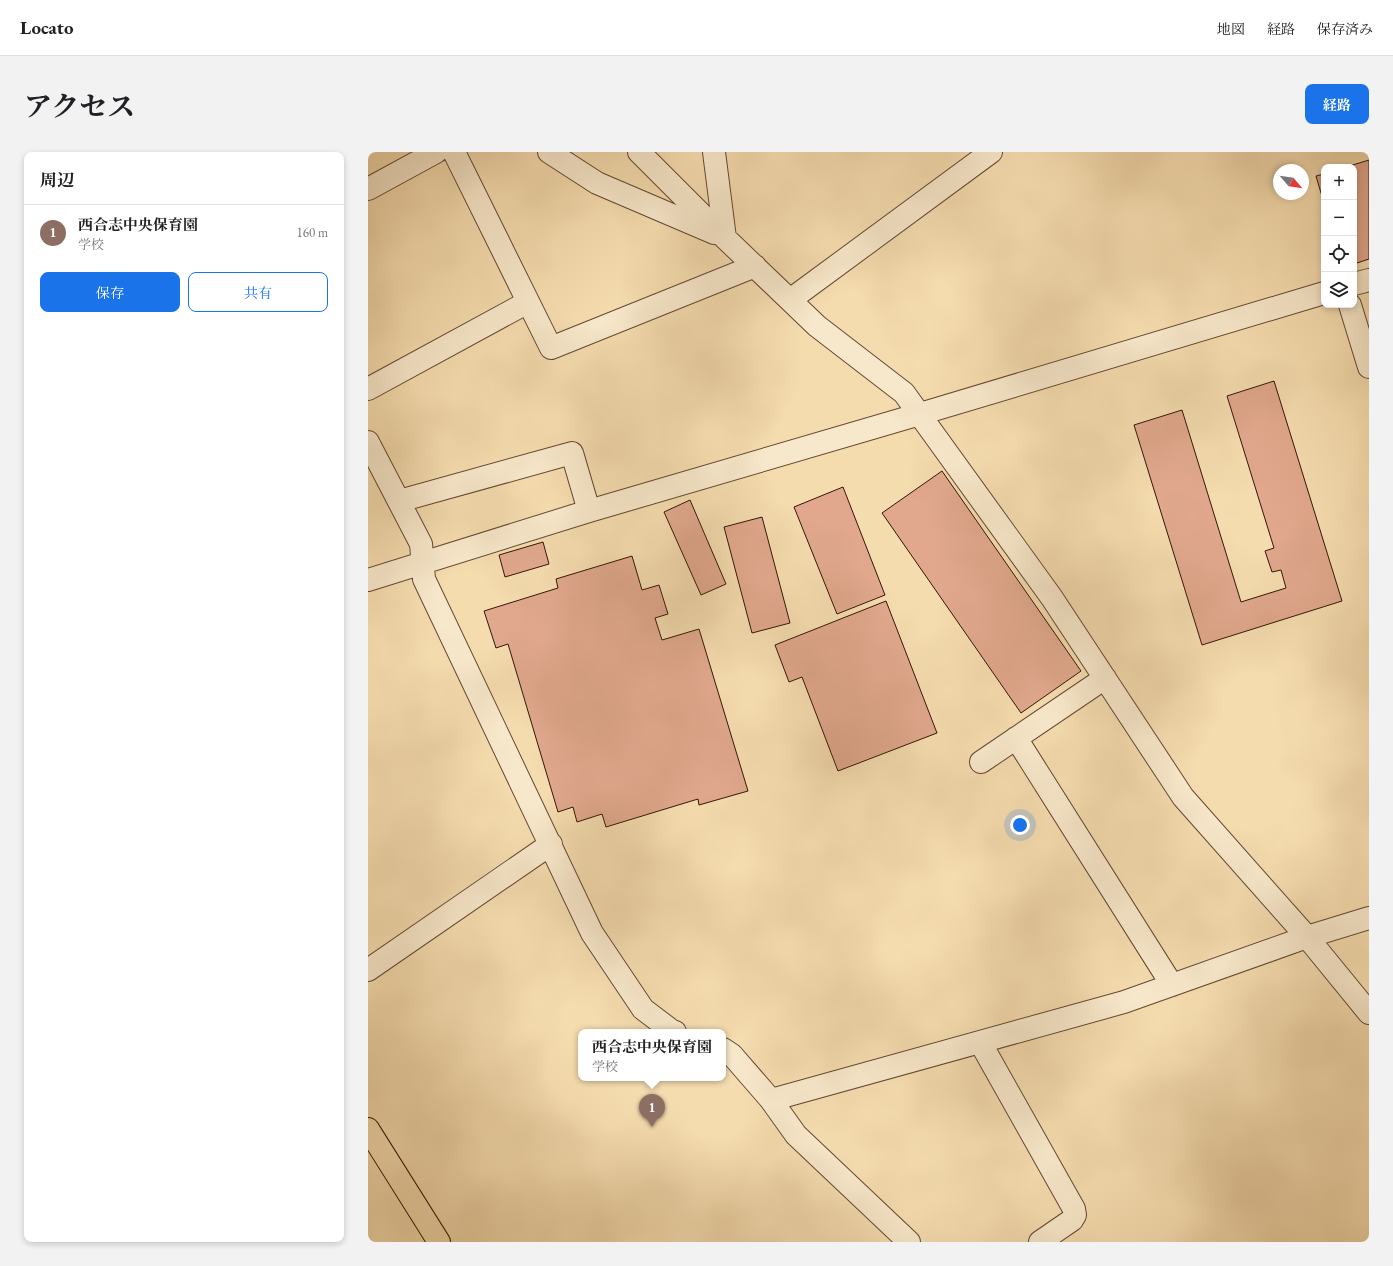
<!DOCTYPE html>
<html lang="ja">
<head>
<meta charset="utf-8">
<style>
	body { margin:0; font-family:"EB Garamond","Noto Serif JP",serif; background:#f2f2f2; color:#202124 }
	.controls { position:absolute; right:12px; top:12px; display:grid; overflow:hidden; border-radius:8px; box-shadow:0 2px 6px #0003 }
	.controls button { width:36px; height:36px; display:grid; place-items:center; padding:0; border:0; border-bottom:1px solid #e0e0e0; background:#fff; color:#202124; font:20px sans-serif }
	.compass { position:absolute; left:905px; top:12px; width:36px; height:36px; border-radius:50%; background:#fff; box-shadow:0 2px 6px #0003; rotate:119deg }
	.you { position:absolute; left:652px; top:673px; width:14px; height:14px; margin:-10px; border:3px solid #fff; border-radius:50%; background:#1a73e8; box-shadow:0 0 0 6px #1a73e833 }
	.badge { display:grid; place-items:center; width:26px; height:26px; border-radius:50%; background:#1a73e8; color:#fff; font-size:13px; font-weight:700 }
	.pin { position:absolute; translate:-50% -33px; filter:drop-shadow(0 1px 2px #0008) }
	.pin::after { content:''; position:absolute; top:21px; width:14px; height:12px; background:inherit; clip-path:polygon(0 0,100% 0,50% 100%) }
	.popup { position:absolute; left:210px; top:877px; width:148px; height:52px; box-sizing:border-box; display:grid; place-content:center; border-radius:8px; background:#fff; filter:drop-shadow(0 1px 3px #0005); font-size:13px; white-space:nowrap; color:#757577 }
	.popup b { font-size:15px; color:#202124 }
	.popup::after { content:''; position:absolute; left:50%; top:100%; margin-left:-8px; border:8px solid transparent; border-top-color:#fff }
	.list { margin:0; padding:0; list-style:none }
	h2 { display:flex; justify-content:space-between; align-items:center; height:52px; margin:0; padding:0 16px; font-size:17px }
	h2 small { font-size:13px; font-weight:400; color:#757577 }
	.list li { display:grid; grid-template-columns:26px 1fr auto; gap:12px; align-items:center; box-sizing:border-box; height:56px; padding:0 16px; border-top:1px solid #e0e0e0 }
	.list b { display:block; font-size:15px; white-space:nowrap }
	.list p { margin:0; font-size:13px; white-space:nowrap; color:#757577 }
	.list em { font-size:13px; font-style:normal; color:#757577 }
	.actions { display:flex; gap:8px; padding:12px 16px }
	.actions a { flex:1; padding:9px 0; border:1px solid #1a73e8; border-radius:8px; text-align:center; font-size:14px; color:#1a73e8 }
	.actions .main { background:#1a73e8; color:#fff }
	.icon { flex:none; width:22px; height:22px; fill:none; stroke:currentColor; stroke-width:2; stroke-linecap:round; stroke-linejoin:round }
	.map { position:relative; flex:none; width:1001px; height:1090px; overflow:hidden; border-radius:8px }
	header { display:flex; align-items:center; gap:24px; box-sizing:border-box; height:56px; padding:0 20px; background:#fff; border-bottom:1px solid #e0e0e0 }
	header strong { font-size:19px }
	nav { display:flex; gap:22px; margin-inline-start:auto; font-size:14px }
	.intro { display:flex; align-items:center; justify-content:space-between; box-sizing:border-box; height:96px; padding:0 24px }
	h1 { margin:0; font-size:28px }
	.button { padding:10px 18px; border-radius:8px; background:#1a73e8; color:#fff; font-size:14px; font-weight:700 }
	main { display:flex; gap:24px; padding:0 24px }
	aside { flex:1; background:#fff; border-radius:8px; box-shadow:0 2px 6px #0003 }
	.map>svg:first-child { display:block }
	.building { fill:#e1a88d; stroke:#321608 }
	.lines { fill:none; stroke-linecap:round; stroke-linejoin:round }
	.minor-casing { stroke:#634832; stroke-width:24 }
	.trunk-casing { stroke:#321608; stroke-width:24 }
	.minor { stroke:#f8e8cb; stroke-width:22 }
	.trunk { stroke:#f5dcaf; stroke-width:22 }
</style>
</head>
<body>
<header>
<strong>Locato</strong>
<nav><a>地図</a><a>経路</a><a>保存済み</a></nav>
</header>
<div class="intro"><h1>アクセス</h1><a class="button">経路</a></div>
<main>
<aside>
<h2>周辺<small></small></h2>
<ul class="list">
<li><span class="badge" style="background:#8d6e63">1</span><div><b>西合志中央保育園</b><p>学校</p></div><em>160 m</em></li>
</ul>
<div class="actions"><a class="main">保存</a><a>共有</a></div>
</aside>
<div class="map">
<svg width="1001" height="1090" viewBox="0 0 1001 1090">
	<rect width="100%" height="100%" fill="#f5dcaf"/>
	<filter id="stains"><feTurbulence type="fractalNoise" baseFrequency=".005" numOctaves="4"/><feColorMatrix values="0 0 0 0 .2 0 0 0 0 .09 0 0 0 0 .02 0 0 0 .5 -.17"/></filter>
	<radialGradient id="worn" r=".72"><stop offset=".6" stop-color="#630" stop-opacity="0"/><stop offset="1" stop-color="#630" stop-opacity=".3"/></radialGradient>
	<path class="building" d="M1001 8V107L989 111 987 105 986 106V15H978Z
		M956 22V51L948 24Z
		M906 229 974 449 834 493 766 273 814 258 873 450 918 436 913 418 904 420 897 399 906 396 859 244Z
		M574 319 713 519 653 561 514 361Z
		M475 335 517 443 469 462 426 355Z
		M322 348 358 432 333 443 296 360Z
		M394 365 422 471 384 481 356 375Z
		M175 390 181 412 137 425 131 403Z
		M264 404 274 438 291 433 300 462 287 466 294 488 331 477 380 639 331 653 330 647 238 675 234 662 209 670 205 655 190 660 140 492 128 496 116 459 190 436 188 427Z
		M518 449 569 581 470 619 434 525 421 530 407 493Z"/>
	<g class="lines">
		<defs>
			<path id="minor" d="M86 0 183 196 387 114
				M181 0 229 31 346 81
				M271 0 357 86 449 174 536 241 684 446 815 645 939 785 1001 861
				M346 0 357 86
				M0 37 68 0
				M986 132 1001 128
				M422 148 623 0
				M982 153 1001 215
				M0 237 160 150
				M0 290 53 392 56 427 224 781 275 857 304 879 307 880
				M31 349 204 301 221 359
				M0 428 221 359 552 262 956 141
				M648 586 804 833
				M613 610 737 526
				M0 818 183 692
				M612 890 706 1057 707 1063 704 1068 672 1090
				M355 897 364 903 403 948 428 983 541 1090
				M403 948 756 850 939 785 1001 766"/>
			<path id="trunk" d="M0 977 71 1090"/>
		</defs>
		<use href="#minor" class="minor-casing"/>
		<use href="#trunk" class="trunk-casing"/>
		<use href="#minor" class="minor"/>
		<use href="#trunk" class="trunk"/>
	</g>
	<rect width="100%" height="100%" filter="url(#stains)"/>
	<rect width="100%" height="100%" fill="url(#worn)"/>
</svg>
<div class="controls">
<button>+</button>
<button>−</button>
<button><svg class="icon" aria-label="locate" viewBox="0 0 24 24"><circle cx="12" cy="12" r="6"/><path d="M12 2v4M12 18v4M2 12h4M18 12h4"/></svg></button>
<button><svg class="icon" aria-label="layers" viewBox="0 0 24 24"><path d="M12 4l9 5-9 5-9-5zM3 14l9 5 9-5"/></svg></button>
</div>
<svg class="compass" viewBox="-18 -18 36 36"><path d="M0-13l5 13h-10z" fill="#e53935"/><path d="M0 13l5-13h-10z" fill="#757577"/></svg>
<div class="you"></div>
<div class="pin badge" style="left:284px;top:975px;background:#8d6e63">1</div>
<div class="popup"><b>西合志中央保育園</b>学校</div>
</div>
</main>
</body>
</html>
